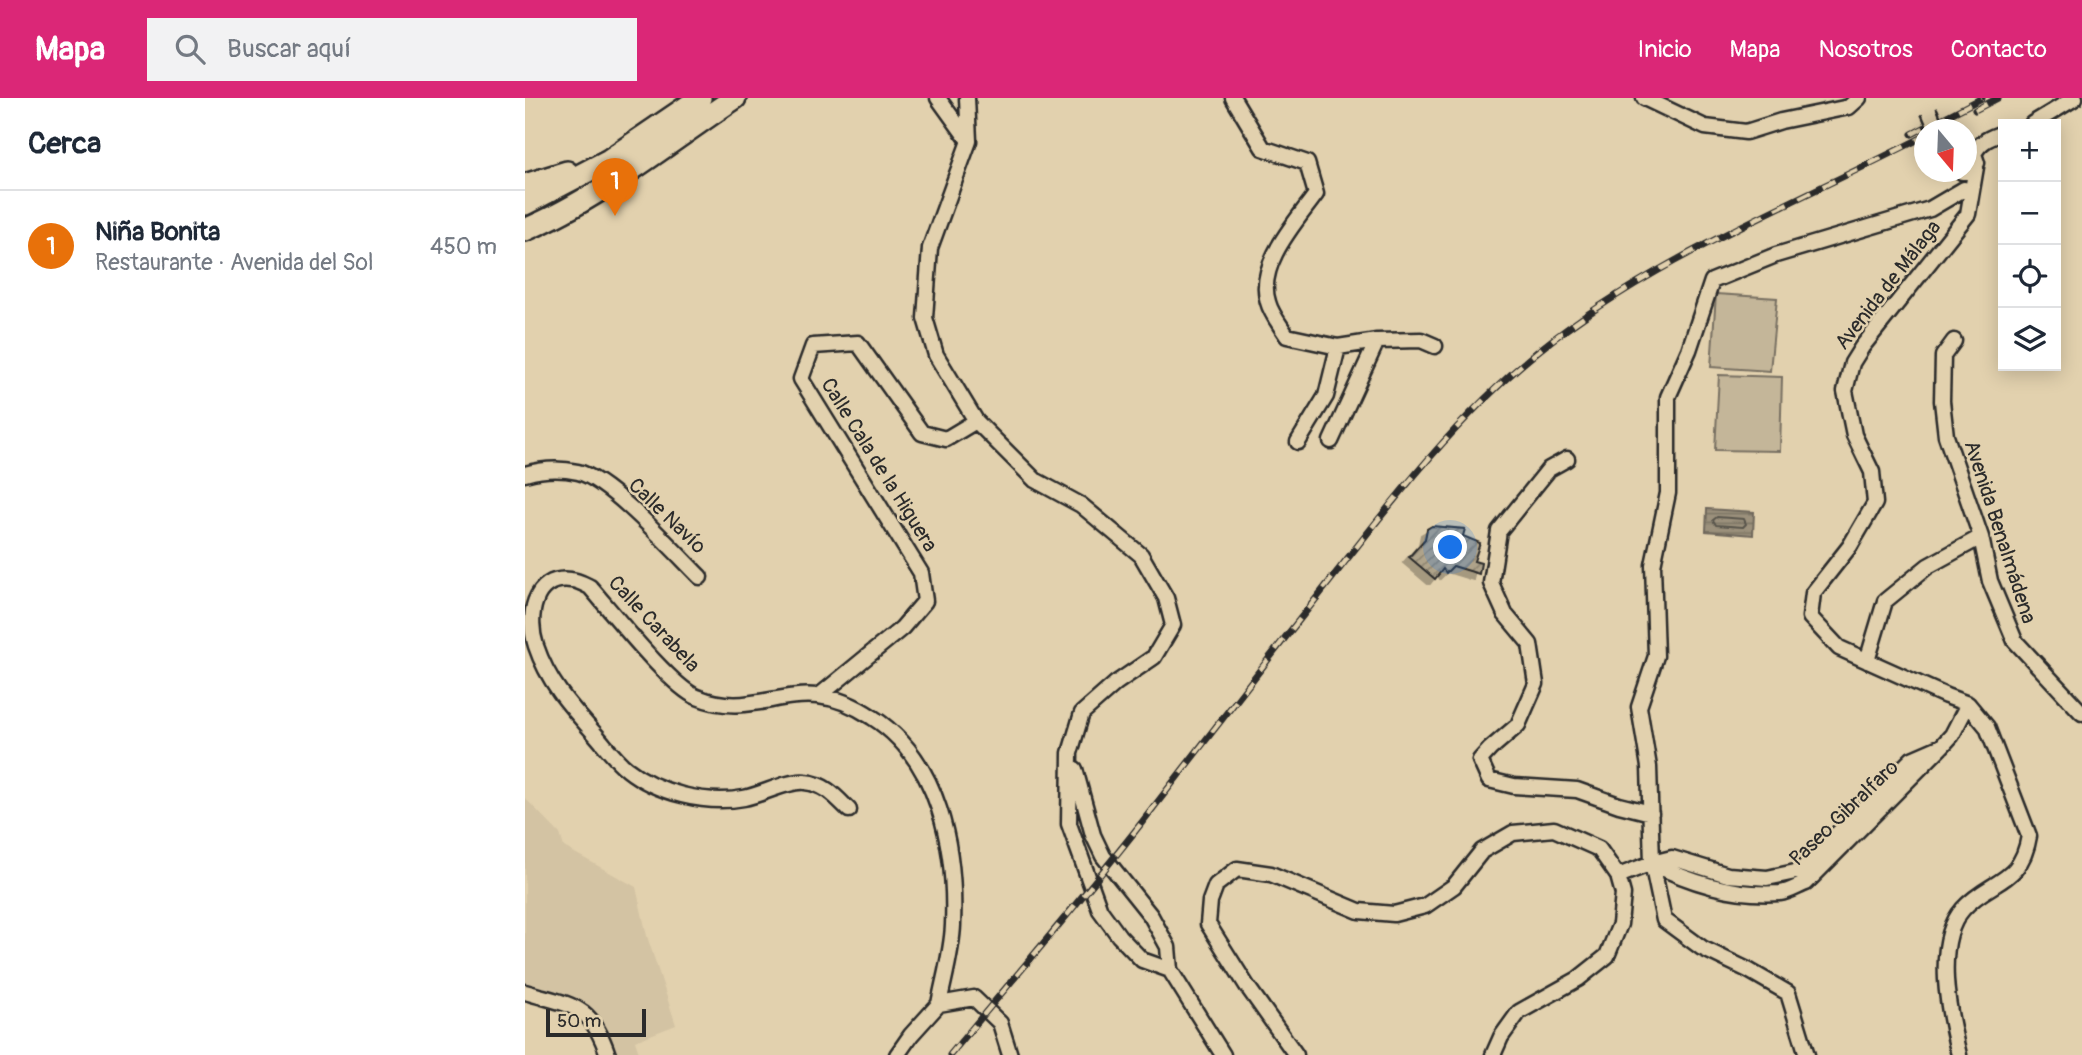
<!DOCTYPE html>
<html lang="es">
<head>
<meta charset="utf-8">
<style>
	body { margin:0; font-family:Pangolin,sans-serif; background:#f2f2f3; color:#1f2937 }
	.controls { position:absolute; right:21px; top:21px; display:grid; overflow:hidden; border-radius:0px; box-shadow:0 4px 18px #0003 }
	.controls button { width:63px; height:63px; display:grid; place-items:center; padding:0; border:0; border-bottom:2px solid #e0e1e3; background:#fff; color:#1f2937; font:35px sans-serif }
	.compass { position:absolute; left:1389px; top:21px; width:63px; height:63px; border-radius:50%; background:#fff; box-shadow:0 4px 18px #0003; rotate:161deg }
	.scale { position:absolute; left:21px; bottom:18px; width:100px; box-sizing:border-box; padding-left:7px; border:4px solid #2b2b2b; border-top:0; font-size:19px; line-height:24px; white-space:nowrap; color:#2b2b2b; -webkit-text-stroke:5px #e2d1ae; paint-order:stroke }
	.you { position:absolute; left:926px; top:450px; width:24px; height:24px; margin:-18px; border:5px solid #fff; border-radius:50%; background:#1a73e8; box-shadow:0 0 0 10px #1a73e833 }
	.badge { display:grid; place-items:center; width:46px; height:46px; border-radius:50%; background:#db2777; color:#fff; font-size:23px; font-weight:700 }
	.pin { position:absolute; translate:-50% -58px; filter:drop-shadow(0 2px 4px #0008) }
	.pin::after { content:''; position:absolute; top:37px; width:24px; height:21px; background:inherit; clip-path:polygon(0 0,100% 0,50% 100%) }
	.list { margin:0; padding:0; list-style:none }
	h2 { display:flex; justify-content:space-between; align-items:center; height:91px; margin:0; padding:0 28px; font-size:30px }
	h2 small { font-size:23px; font-weight:400; color:#747a83 }
	.list li { display:grid; grid-template-columns:46px 1fr auto; gap:21px; align-items:center; box-sizing:border-box; height:112px; padding:0 28px; border-top:2px solid #e0e1e3 }
	.list b { display:block; font-size:26px; white-space:nowrap }
	.list p { margin:0; font-size:23px; white-space:nowrap; color:#747a83 }
	.list em { font-size:23px; font-style:normal; color:#747a83 }
	.icon { flex:none; width:38px; height:38px; fill:none; stroke:currentColor; stroke-width:2; stroke-linecap:round; stroke-linejoin:round }
	.map { position:relative; flex:none; width:1557px; height:957px; overflow:hidden }
	header { display:flex; align-items:center; gap:42px; box-sizing:border-box; height:98px; padding:0 35px; background:#db2777; color:#fff }
	header strong { font-size:33px }
	nav { display:flex; gap:38px; margin-inline-start:auto; font-size:24px }
	.search { width:490px; height:63px; background:#f2f2f3; display:flex; align-items:center; gap:18px; box-sizing:border-box; padding:0 24px; border-radius:0px; color:#747a83; font-size:26px }
	main { display:flex }
	aside { flex:1; background:#fff }
	.map>svg:first-child { display:block }
	.built { fill:#d3c3a3 }
	.green { fill:#c4b699; stroke:#787062; stroke-width:2 }
	.water { fill:url(#water-rules); stroke:#6f685c; stroke-width:2 }
	.lines { fill:none; stroke-linecap:round; stroke-linejoin:round }
	.shore { stroke:#58544b; stroke-width:2 }
	.building { fill:url(#building-hatch); stroke:#2b2b2b; stroke-width:2; filter:url(#shadow) }
	.minor-casing { stroke:#2b2b2b; stroke-width:19 }
	.primary-casing { stroke:#2b2b2b; stroke-width:26 }
	.minor { stroke:#e2d1ae; stroke-width:14 }
	.primary { stroke:#e2d1ae; stroke-width:21 }
	.rail-casing { stroke:#2b2b2b; stroke-width:7 }
	.rail { stroke:#e2d1ae; stroke-width:4.5; stroke-dasharray:13; stroke-linecap:butt }
	.minor-bridge-casing { stroke:#2b2b2b; stroke-width:19; stroke-linecap:butt }
	.minor-bridge { stroke:#e2d1ae; stroke-width:14 }
	.labels { text-anchor:middle; dominant-baseline:central; stroke-width:5; stroke-linejoin:round; paint-order:stroke }
	.street-label { font-size:21px; fill:#2b2b2b; stroke:#e2d1ae }
</style>
</head>
<body>
<header>
<strong>Mapa</strong>
<div class="search"><svg class="icon" aria-label="search" viewBox="0 0 24 24"><circle cx="10" cy="10" r="6"/><path d="M15 15l6 6"/></svg>Buscar aquí</div>
<nav><a>Inicio</a><a>Mapa</a><a>Nosotros</a><a>Contacto</a></nav>
</header>
<main>
<aside>
<h2>Cerca<small></small></h2>
<ul class="list">
<li><span class="badge" style="background:#e8710a">1</span><div><b>Niña Bonita</b><p>Restaurante · Avenida del Sol</p></div><em>450 m</em></li>
</ul>
</aside>
<div class="map">
<svg width="1557" height="957" viewBox="0 0 1557 957">
	<defs>
		<pattern id="water-rules" width="6" height="5" patternUnits="userSpaceOnUse" patternTransform="scale(1.75)"><rect width="6" height="5" fill="#9c917c"/><path d="M0 2.5h6" fill="none" stroke="#7f7766"/></pattern>
		<pattern id="building-hatch" width="6" height="6" patternUnits="userSpaceOnUse" patternTransform="scale(1.75)"><rect width="6" height="6" fill="#afa38a"/><path d="M-1 1l2-2M0 6l6-6M5 7l2-2" fill="none" stroke="#8f8571"/></pattern>
		<filter id="shadow"><feDropShadow dx="-6" dy="6" stdDeviation="0" flood-color="#0004"/></filter>
	</defs>
	<rect width="100%" height="100%" fill="#e2d1ae"/>
	<filter id="ink" filterUnits="userSpaceOnUse"><feTurbulence type="fractalNoise" baseFrequency=".0143" numOctaves="2"/><feDisplacementMap in="SourceGraphic" scale="14" xChannelSelector="R" yChannelSelector="G"/><feConvolveMatrix kernelMatrix="1 2 1 2 8 2 1 2 1" color-interpolation-filters="sRGB"/></filter>
	<g filter="url(#ink)">
		<path class="built" d="M0 700 35 736 39 749 111 789 122 838 151 927 110 943 114 955 107 957H83L53 909 0 894Z"/>
		<path class="green" d="M1191 196 1252 200 1245 273 1186 269Z
			M1194 277 1257 279 1255 353 1190 352Z"/>
		<path class="water" d="M1182 411 1229 414 1228 437 1181 433Z"/>
		<g class="lines">
			<path class="shore" d="M1192 419 1219 421 1221 426 1218 429 1191 427 1188 422Z"/>
		</g>
		<path class="building" d="M907 428 940 431 938 438 955 445 949 463 956 465 954 476 928 468 921 475 918 471 910 481 884 459 900 441 902 431Z"/>
		<g class="lines">
			<defs>
				<path id="minor" d="M413 0 444 43
					M442 0 444 43 405 150 400 220 411 257 451 323 510 382 556 407 616 457 641 500 648 527 629 559 591 585 557 615 545 655 544 726 575 812 594 838 617 862 645 872
					M708 0 738 50 782 65 791 96C771 124 731 167 743 204 746 216 756 228 762 238L813 249 852 243 896 242 910 248
					M1119 0 1180 29 1221 34 1256 23 1324 9 1334 0
					M1507 26 1550 0
					M1449 56C1455 43 1466 39 1478 35
					M1437 74H1445L1452 65 1449 56 1442 52
					M1429 243 1418 258 1417 303 1421 338 1456 439 1465 483 1490 543 1557 615
					M806 343 852 243
					M773 344 801 298 813 249
					M1042 361 1024 371 974 433 966 485 980 516 1005 546 1011 586 993 627 965 651 955 662 964 682 989 688 1052 692 1094 707 1126 715
					M0 376C17 371 35 370 53 374 84 381 150 454 175 479
					M1342 563 1360 503 1403 468 1456 439
					M294 598 377 530 400 503 396 475 276 281 288 248 333 245 397 335 421 341 451 323
					M1417 648 1387 661 1275 773 1242 780 1203 777 1147 760 1127 765C1166 785 1211 798 1255 795 1264 794 1273 788 1281 785L1417 648 1427 637 1443 606
					M550 671 568 737 578 758 626 818 643 849 645 872 698 957
					M324 712C310 698 300 686 280 684 264 682 236 697 219 700 181 707 132 695 102 671 90 662 80 647 70 636 45 608 23 584 11 548 2 521 7 477 46 482 52 482 59 486 65 489 87 514 146 589 172 599 218 618 250 594 293 598 312 600 332 609 347 619 415 662 431 752 428 827 427 853 419 880 414 906
					M1093 778 1127 765
					M0 894C47 908 66 905 83 957
					M414 906 449 900 475 925 485 957
					M372 957 386 937 414 906
					M771 957 722 888 683 826 685 803 691 787 712 771 746 776 834 813 869 816 900 808 929 788 957 753 988 735 1029 731 1074 751 1093 778 1098 796 1095 826 1082 858 1053 881 994 914 976 939 968 957
					M1282 957 1263 895 1223 872 1177 850 1139 822 1127 765 1124 669 1114 609 1131 558 1128 467 1143 395V299L1164 252 1187 183 1251 157 1405 111 1439 91
					M1434 957C1424 916 1408 845 1438 811 1465 781 1496 787 1504 738L1462 629 1443 606 1421 598 1314 550 1285 519 1288 495 1325 448 1350 405 1347 374 1329 337 1320 293 1327 265 1337 249 1443 116 1451 69"/>
				<path id="primary" d="M0 87 42 74
					M0 106 84 62 175 0
					M0 132C72 102 144 44 210 0"/>
			</defs>
			<use href="#minor" class="minor-casing"/>
			<use href="#primary" class="primary-casing"/>
			<use href="#minor" class="minor"/>
			<use href="#primary" class="primary"/>
			<defs>
				<path id="rail" d="M1450 12 1473 0
					M1387 36 1457 0
					M425 957C492 876 561 797 625 714 671 655 717 595 763 536 841 439 915 333 1012 254 1127 161 1268 106 1400 38"/>
			</defs>
			<use href="#rail" class="rail-casing"/>
			<use href="#rail" class="rail"/>
			<defs>
				<path id="minor-bridge" d="M1404 13 1412 32"/>
			</defs>
			<use href="#minor-bridge" class="minor-bridge-casing"/>
			<use href="#minor-bridge" class="minor-bridge"/>
		</g>
	</g>
	<g class="labels">
		<g class="street-label">
			<text transform="translate(1363 187) rotate(-52)">Avenida de Málaga</text>
			<text transform="translate(354 367) rotate(58)">Calle Cala de la Higuera</text>
			<text transform="translate(142 418) rotate(44)">Calle Navío</text>
			<text transform="translate(1475 434) rotate(72)">Avenida Benalmádena</text>
			<text transform="translate(129 526) rotate(47)">Calle Carabela</text>
			<text transform="translate(1319 715) rotate(-44)">Paseo Gibralfaro</text>
		</g>
	</g>
</svg>
<div class="controls">
<button>+</button>
<button>−</button>
<button><svg class="icon" aria-label="locate" viewBox="0 0 24 24"><circle cx="12" cy="12" r="6"/><path d="M12 2v4M12 18v4M2 12h4M18 12h4"/></svg></button>
<button><svg class="icon" aria-label="layers" viewBox="0 0 24 24"><path d="M12 4l9 5-9 5-9-5zM3 14l9 5 9-5"/></svg></button>
</div>
<svg class="compass" viewBox="-18 -18 36 36"><path d="M0-13l5 13h-10z" fill="#e53935"/><path d="M0 13l5-13h-10z" fill="#747a83"/></svg>
<div class="scale">50 m</div>
<div class="you"></div>
<div class="pin badge" style="left:90px;top:118px;background:#e8710a">1</div>
</div>
</main>
</body>
</html>
